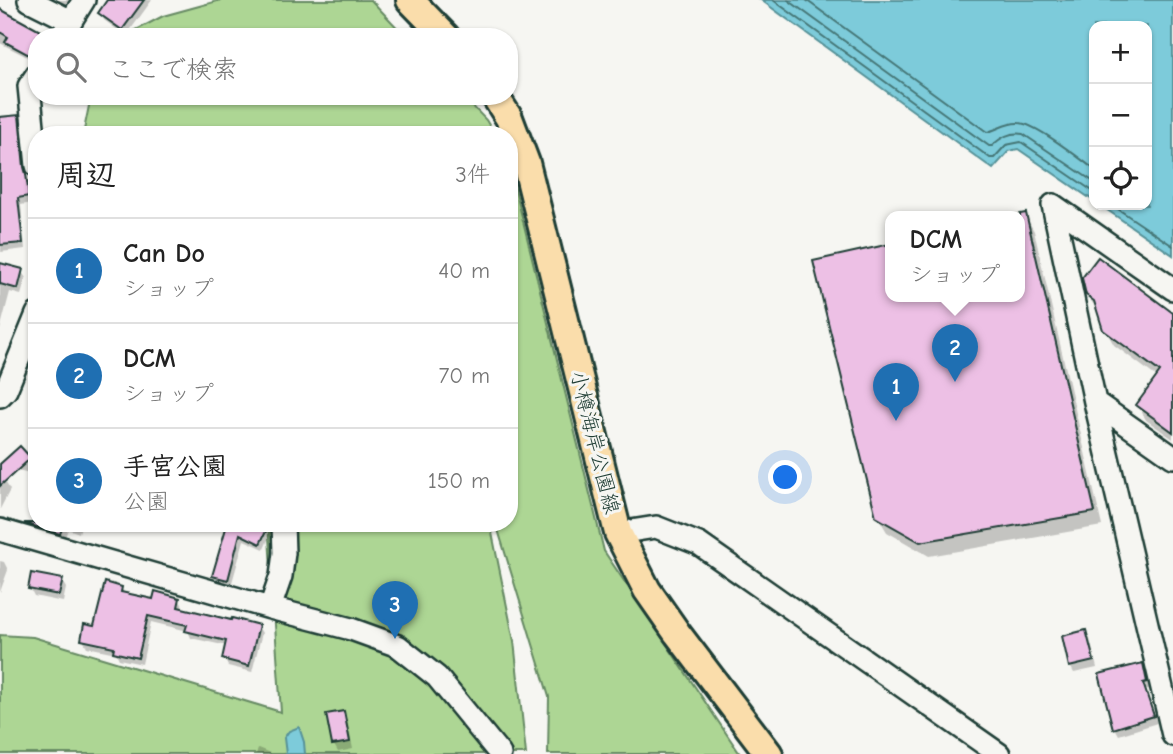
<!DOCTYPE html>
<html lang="ja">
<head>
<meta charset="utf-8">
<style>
	body { margin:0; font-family:"Comic Neue","Klee One",sans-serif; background:#f6f6f6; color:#222 }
	.controls { position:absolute; right:21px; top:21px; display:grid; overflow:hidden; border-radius:14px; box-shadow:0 2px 5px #0004 }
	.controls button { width:63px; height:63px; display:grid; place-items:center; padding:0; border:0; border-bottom:2px solid #e0e0e0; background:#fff; color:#222; font:35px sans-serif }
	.you { position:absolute; left:786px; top:478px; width:24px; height:24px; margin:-18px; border:5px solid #fff; border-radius:50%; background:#1a73e8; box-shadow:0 0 0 10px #1a73e833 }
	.badge { display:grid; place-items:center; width:46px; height:46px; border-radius:50%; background:#1f6fb2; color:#fff; font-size:23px; font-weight:700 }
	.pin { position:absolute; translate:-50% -58px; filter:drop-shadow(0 2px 4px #0008) }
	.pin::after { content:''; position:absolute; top:37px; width:24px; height:21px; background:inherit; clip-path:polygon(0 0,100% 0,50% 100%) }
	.popup { position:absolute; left:885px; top:211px; width:140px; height:91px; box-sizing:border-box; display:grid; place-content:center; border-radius:14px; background:#fff; filter:drop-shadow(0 2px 5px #0005); font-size:23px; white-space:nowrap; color:#767676 }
	.popup b { font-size:26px; color:#222 }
	.popup::after { content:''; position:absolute; left:50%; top:100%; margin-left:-14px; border:14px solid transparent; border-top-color:#fff }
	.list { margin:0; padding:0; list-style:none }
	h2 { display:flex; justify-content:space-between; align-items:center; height:91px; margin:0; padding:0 28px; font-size:30px }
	h2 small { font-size:23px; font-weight:400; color:#767676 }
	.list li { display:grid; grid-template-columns:46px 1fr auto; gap:21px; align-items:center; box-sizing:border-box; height:105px; padding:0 28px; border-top:2px solid #e0e0e0 }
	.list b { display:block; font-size:26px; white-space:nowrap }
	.list p { margin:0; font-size:23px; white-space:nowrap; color:#767676 }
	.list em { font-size:23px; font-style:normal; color:#767676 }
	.icon { flex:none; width:38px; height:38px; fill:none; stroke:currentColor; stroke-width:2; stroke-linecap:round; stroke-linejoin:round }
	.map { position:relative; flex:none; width:1173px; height:754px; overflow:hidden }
	.search { position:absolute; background:#fff; box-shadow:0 2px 5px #0004; left:28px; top:28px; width:490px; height:77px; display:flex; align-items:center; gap:18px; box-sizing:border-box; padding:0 24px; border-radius:28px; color:#767676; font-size:26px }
	.panel { position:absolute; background:#fff; box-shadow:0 2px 5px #0004; left:28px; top:126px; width:490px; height:406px; border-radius:28px }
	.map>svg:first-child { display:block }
	.green { fill:#add694; stroke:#668a64; stroke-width:2 }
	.water { fill:#7dcbda; stroke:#579298; stroke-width:2 }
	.shadow { fill:#0003 }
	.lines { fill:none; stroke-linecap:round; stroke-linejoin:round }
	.shore { stroke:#457676; stroke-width:2 }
	.building { fill:#edc0e5; stroke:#1f3d34; stroke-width:2 }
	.minor-casing { stroke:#1f3d34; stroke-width:26 }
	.major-casing { stroke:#1f3d34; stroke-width:32 }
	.minor { stroke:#f6f6f2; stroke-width:21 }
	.major { stroke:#faddab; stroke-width:26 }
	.labels { text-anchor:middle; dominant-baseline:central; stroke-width:6; stroke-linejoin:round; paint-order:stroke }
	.street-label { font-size:21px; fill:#1f3d34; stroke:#f6f6f2 }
</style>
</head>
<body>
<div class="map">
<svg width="1173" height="754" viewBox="0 0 1173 754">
	<rect width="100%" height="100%" fill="#f6f6f2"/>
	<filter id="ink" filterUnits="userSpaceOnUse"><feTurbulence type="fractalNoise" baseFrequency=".0143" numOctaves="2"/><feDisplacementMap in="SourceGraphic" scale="14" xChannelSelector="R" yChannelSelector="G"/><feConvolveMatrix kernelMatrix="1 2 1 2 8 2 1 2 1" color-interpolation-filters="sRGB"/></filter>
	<g filter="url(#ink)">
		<path class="green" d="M221 0H371L406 37H123L163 16Z
			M91 96H463L486 120 495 135H83Z
			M509 164 604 551 740 754H548L549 697 496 523H509Z
			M268 523H490L514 641 526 754H0V635L33 637 281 712Z"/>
		<path class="water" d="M761 0H1173V255L1100 205H1147V26H1094V201L1018 149 1009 151 993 169Z
			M299 727 304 742 305 754H286L284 738 289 731Z"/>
		<path class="shadow" d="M48 0H71L66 10Z
			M109 0H152L126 36 104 20 100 13Z
			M0 9 40 33 43 37H37V53L33 60 0 43Z
			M18 116 22 124 27 176 29 182 32 203 21 205 25 249 1 252 0 118Z
			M1026 217 1034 231 1102 526 929 556 887 532 878 517 815 262 890 246V296H1020V218Z
			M0 265 21 271 26 278 21 295 10 292 0 330Z
			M1087 295 1173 315V439L1146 420 1138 405 1158 378 1114 345 1105 329 1099 312Z
			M29 459 33 466 26 473 8 469Z
			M0 481 6 483 10 490 0 509Z
			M43 523H82L79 533 68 529 64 540 46 535 42 528Z
			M210 523H275L264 549 244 540 231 586 218 582 214 576 227 530Z
			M0 561 4 562 8 570 0 592Z
			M62 581 66 588 63 602 34 596 30 588Z
			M121 588 125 594 154 602 179 599 183 606 182 610 258 626 262 633 252 672 228 666 224 659 227 646 191 638 188 631 151 622 142 664 119 659 116 653 87 647 83 640 95 628Z
			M1086 632 1090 639 1097 668 1074 673 1070 666Z
			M1142 665 1146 672 1150 689 1146 690 1157 723 1119 735 1115 728Z
			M343 713 347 720 353 749 338 752 334 745Z
			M258 748 270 753 271 754H256Z"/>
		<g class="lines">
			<path class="shore" d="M773 0 990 158H994L1006 145 1021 142 1094 192
				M788 0 989 146H992C1001 137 1010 132 1023 134L1094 182
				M806 0 987 132C997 130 1007 122 1019 123 1035 123 1079 158 1094 169
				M1112 205 1173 246"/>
		</g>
		<path class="building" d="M107 0H144L122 30 98 13Z
			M0 9 42 32 39 37H37V41L29 55 5 42 8 37 0 32Z
			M19 115 24 167 26 174 29 196 18 198 23 243 0 245V117Z
			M1026 213 1095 512 920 542 876 517 813 261 890 244V296H1020V214Z
			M1098 257 1173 313V432L1136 405 1160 372 1103 330 1094 301 1086 295 1082 278Z
			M0 263 23 269 18 289 0 284Z
			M20 446 31 458 0 486V464Z
			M24 523H64L60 534Z
			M216 523H270L260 544 240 534 228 580 212 576 226 528Z
			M31 573 63 579 59 595 28 589Z
			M105 582 122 587 121 592 153 599 155 591 180 598 178 607 231 620 232 618 259 625 249 666 222 659 226 641 185 631 187 625 148 616 138 658 113 652 114 647 81 640 84 624 94 626Z
			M1086 630 1094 661 1069 667 1062 636Z
			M1143 663 1147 682 1143 683 1154 716 1113 729 1099 674Z
			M344 711 350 742 332 745 326 714Z"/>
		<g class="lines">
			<defs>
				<path id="minor" d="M29 0 71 21
					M61 37 84 0
					M37 74 29 86 37 166
					M1053 205 1095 402 1173 735
					M1053 205 1173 289
					M0 396 6 390 37 314
					M1095 402 1173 457
					M0 530 270 608 351 629 398 646 437 677 500 754
					M618 533 656 527 699 544 999 754
					M270 608 281 576 284 553 283 523"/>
				<path id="major" d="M410 0 446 37
					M495 96 509 118 526 163 618 533 647 590 677 633 769 754"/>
			</defs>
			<use href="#minor" class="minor-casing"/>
			<use href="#major" class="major-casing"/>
			<use href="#minor" class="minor"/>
			<use href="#major" class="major"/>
		</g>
	</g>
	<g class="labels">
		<g class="street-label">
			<text transform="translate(595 442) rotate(76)">小樽海岸公園線</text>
		</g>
	</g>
</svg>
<div class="controls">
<button>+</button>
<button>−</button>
<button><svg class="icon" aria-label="locate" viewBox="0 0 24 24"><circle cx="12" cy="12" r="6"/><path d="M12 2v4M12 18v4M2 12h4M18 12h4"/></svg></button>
</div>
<div class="you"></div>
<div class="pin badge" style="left:896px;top:421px">1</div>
<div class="pin badge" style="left:955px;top:382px">2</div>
<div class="popup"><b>DCM</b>ショップ</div>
<div class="pin badge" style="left:395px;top:639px">3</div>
<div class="search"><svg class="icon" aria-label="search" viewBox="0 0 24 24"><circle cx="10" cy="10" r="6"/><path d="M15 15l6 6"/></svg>ここで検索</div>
<section class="panel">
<h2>周辺<small>3件</small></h2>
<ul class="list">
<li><span class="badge">1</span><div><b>Can Do</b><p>ショップ</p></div><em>40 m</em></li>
<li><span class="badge">2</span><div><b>DCM</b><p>ショップ</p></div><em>70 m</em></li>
<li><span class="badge">3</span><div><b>手宮公園</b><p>公園</p></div><em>150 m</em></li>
</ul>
</section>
</div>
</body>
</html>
